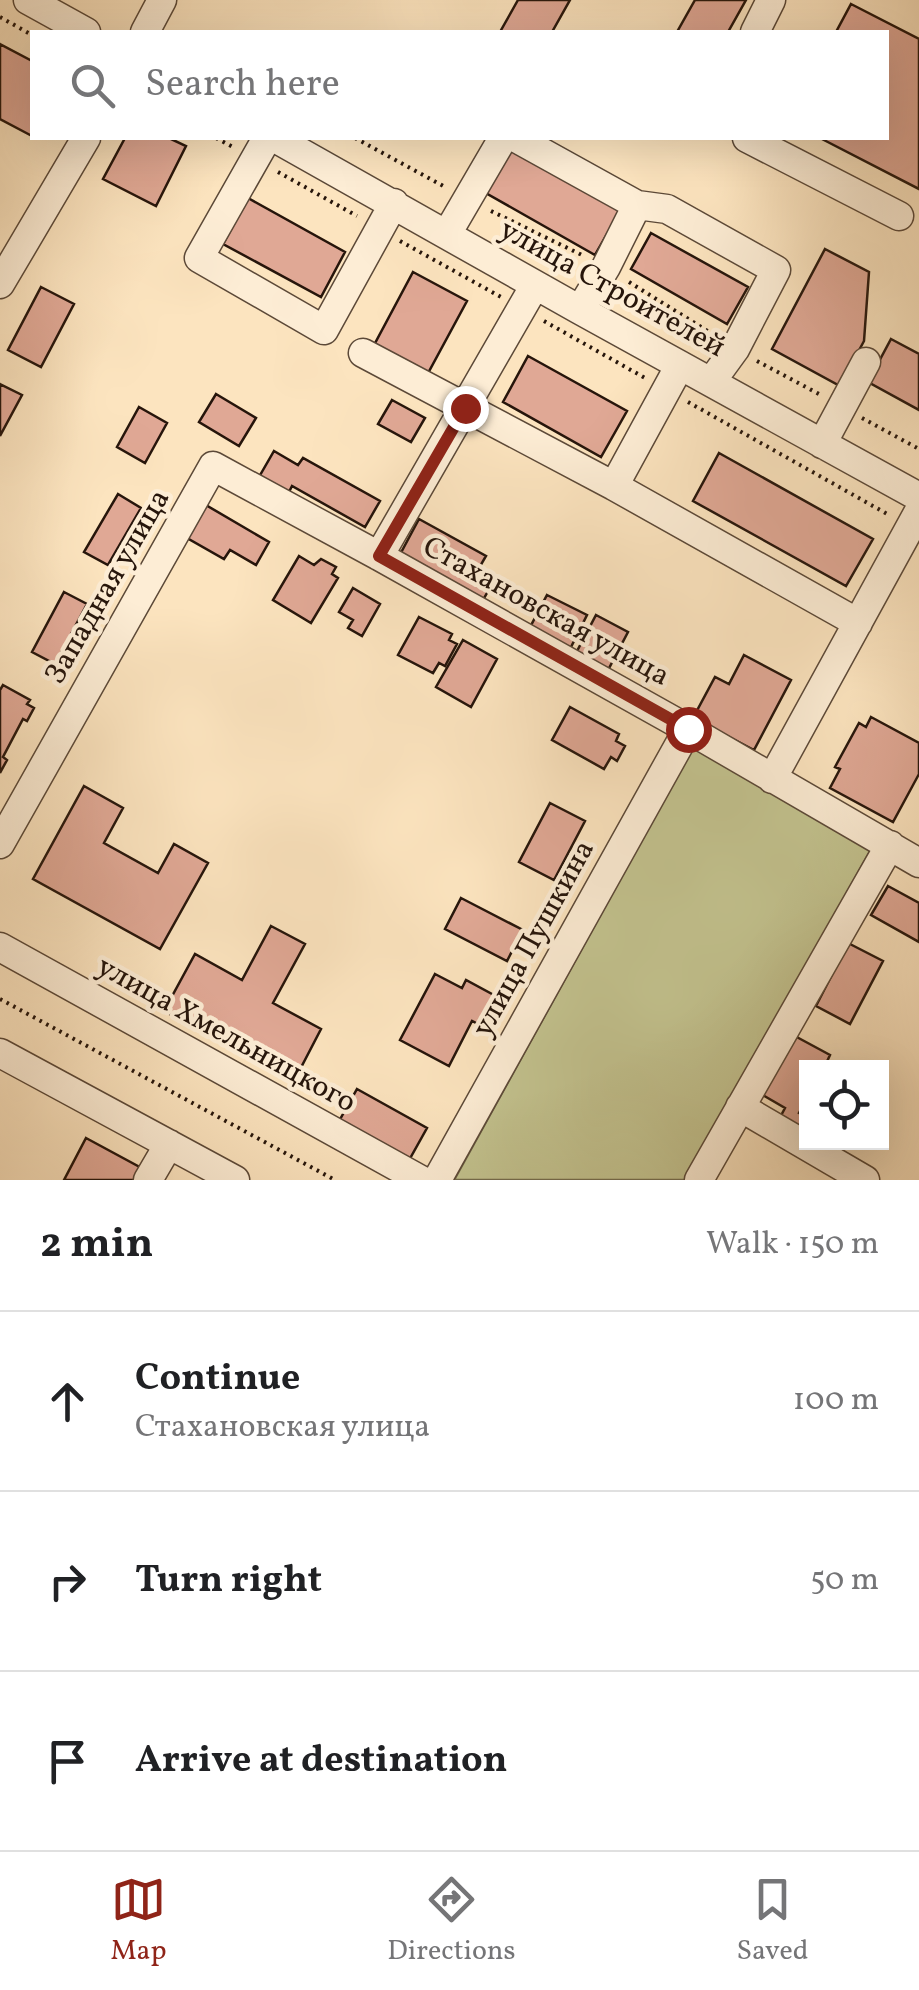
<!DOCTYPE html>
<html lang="en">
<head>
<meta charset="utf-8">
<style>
	body { margin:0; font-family:Vollkorn,serif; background:#f6f6f6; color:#202124 }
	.controls { position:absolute; right:30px; bottom:30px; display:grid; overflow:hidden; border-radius:0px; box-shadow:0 10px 40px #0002 }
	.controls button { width:90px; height:90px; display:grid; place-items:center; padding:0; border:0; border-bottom:2px solid #e0e0e0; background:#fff; color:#202124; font:50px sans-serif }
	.stop { position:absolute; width:30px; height:30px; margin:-22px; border:8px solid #8f2418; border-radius:50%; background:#fff }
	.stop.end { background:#8f2418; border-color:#fff; box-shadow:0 2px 10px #0008 }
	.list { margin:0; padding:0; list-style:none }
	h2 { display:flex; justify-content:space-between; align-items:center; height:130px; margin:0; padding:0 40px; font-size:42px }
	h2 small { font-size:32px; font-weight:400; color:#757577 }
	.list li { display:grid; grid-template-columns:65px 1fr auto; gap:30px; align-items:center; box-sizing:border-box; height:180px; padding:0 40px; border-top:2px solid #e0e0e0 }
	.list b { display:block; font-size:38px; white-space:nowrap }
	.list p { margin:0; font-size:32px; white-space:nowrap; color:#757577 }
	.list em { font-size:32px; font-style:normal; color:#757577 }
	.icon { flex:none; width:55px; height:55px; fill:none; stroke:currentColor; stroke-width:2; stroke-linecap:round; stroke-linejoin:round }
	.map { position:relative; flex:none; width:919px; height:1180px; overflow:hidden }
	.search { position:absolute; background:#fff; box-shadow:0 10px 40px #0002; left:30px; right:30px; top:30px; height:110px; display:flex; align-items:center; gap:25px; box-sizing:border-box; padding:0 35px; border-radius:0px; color:#757577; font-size:38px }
	.sheet { height:670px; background:#fff }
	nav { display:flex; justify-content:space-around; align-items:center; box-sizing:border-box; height:140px; border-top:2px solid #e0e0e0; background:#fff; font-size:28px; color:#757577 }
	nav a { display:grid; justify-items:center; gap:5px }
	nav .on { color:#8f2418 }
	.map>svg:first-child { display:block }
	.green { fill:#c3c38f; stroke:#746c4d; stroke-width:2.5 }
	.building { fill:#e0a895; stroke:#26150b; stroke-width:2.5 }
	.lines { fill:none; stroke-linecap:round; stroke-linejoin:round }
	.minor-casing { stroke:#5c4938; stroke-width:31 }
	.path { stroke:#26150b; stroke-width:4; stroke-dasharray:2.5 5; stroke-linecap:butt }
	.minor { stroke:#fdedd5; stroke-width:28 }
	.route { stroke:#8f2418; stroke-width:12 }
	.labels { text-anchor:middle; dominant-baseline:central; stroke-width:9; stroke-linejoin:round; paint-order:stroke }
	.street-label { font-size:30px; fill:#26150b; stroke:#fdedd5 }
</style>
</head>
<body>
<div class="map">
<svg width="919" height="1180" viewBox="0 0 919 1180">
	<rect width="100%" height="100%" fill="#fce4bf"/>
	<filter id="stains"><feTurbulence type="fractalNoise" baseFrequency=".002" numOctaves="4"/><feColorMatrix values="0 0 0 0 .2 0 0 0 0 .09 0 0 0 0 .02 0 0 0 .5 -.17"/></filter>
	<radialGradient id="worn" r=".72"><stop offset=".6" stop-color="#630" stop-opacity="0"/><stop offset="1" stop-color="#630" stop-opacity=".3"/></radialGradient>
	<path class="green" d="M695 743 874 844 688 1180H454Z"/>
	<path class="building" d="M518 0H570L552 32H500Z
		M695 0H746L728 32H677Z
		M851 4 919 39V189L820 138H886V32H836Z
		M0 44 32 61V136L0 119Z
		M125 138H169L186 146 156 206 103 179Z
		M510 147 621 210 595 255 484 192Z
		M248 198 345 252 321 297 223 244Z
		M651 233 748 287 727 324 631 269Z
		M825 249 869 272 864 341 840 386 772 349Z
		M413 272 467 301 427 375 373 347Z
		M41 287 74 304 41 367 8 350Z
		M891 339 919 354V410L868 382Z
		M528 356 627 411 601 457 503 402Z
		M0 384 22 395 0 436Z
		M216 394 256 418 239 446 199 422Z
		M392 400 425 418 411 442 378 424Z
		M139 407 167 423 145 463 117 447Z
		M274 451 298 465 303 458 380 501 365 527 292 486 288 494 259 477Z
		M719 453 873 539 846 586 693 501Z
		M118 494 141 508 108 565 84 552Z
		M199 501 269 542 256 565 230 550 224 559 180 534Z
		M419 519 486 556 479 568 496 577 479 607 396 562Z
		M299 556 314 565 321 559 336 567 332 574 338 578 311 623 273 600Z
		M353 588 380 604 362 636 348 628 353 620 339 612Z
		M64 592 87 604 55 664 32 652Z
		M547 595 587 615 568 653 527 633Z
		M596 615 628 632 607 672 575 655Z
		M419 617 452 634 449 640 457 644 445 666 439 663 433 673 398 655Z
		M463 640 497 659 471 707 436 687Z
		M744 655 791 680 754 750 693 718 715 677 729 684Z
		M3 685 30 700 27 704 34 708 27 721 23 719 3 757 7 760 0 773V690Z
		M570 707 619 734 616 741 625 746 617 761 611 757 604 769 552 740Z
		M871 717 919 743V774L893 822 830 788 840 769 835 767 859 723 866 727Z
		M84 786 123 808 104 843 158 873 174 844 208 863 160 949 33 879Z
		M550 803 585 821 554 880 519 862Z
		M888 886 919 903V942L871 915Z
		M461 898 523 930 507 961 445 929Z
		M271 926 305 944 273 1003 321 1029 294 1081 164 1011 195 954 242 980Z
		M848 943 883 961 850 1024 816 1006Z
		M435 974 462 988 466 980 503 1000 488 1029 472 1021 449 1066 400 1040Z
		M793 1035 830 1055 824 1068H806V1100L799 1113 806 1117V1141L776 1125 785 1108 761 1094Z
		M357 1089 427 1128 408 1162 338 1123Z
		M86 1138 147 1171 142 1180H64Z"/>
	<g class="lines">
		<defs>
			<path id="minor" d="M28 0 86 32
				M145 32 162 0
				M755 32 771 0
				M267 138 199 258 324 330 394 203
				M275 138 580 310 919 497
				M516 138 637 205 606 267 580 310
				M747 138 899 216
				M637 205 667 209 776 270 735 349 711 382
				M447 234 503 138
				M0 284 86 138
				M363 353 614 486
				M680 365 614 486 858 623
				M822 444 866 362
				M379 556 535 285
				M772 779 919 511
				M0 844 213 466 379 556 688 729 919 863
				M0 947 421 1180
				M0 1053 235 1180
				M740 1107 865 1180
				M148 1180 169 1144
				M437 1180 688 729
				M699 1180 890 845"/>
		</defs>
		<use href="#minor" class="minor-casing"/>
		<path class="path" d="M0 17 32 35
			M216 138 235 148
			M355 138 447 188
			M278 172 357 216
			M491 211 582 255
			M400 241 501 297
			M629 282 714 335
			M544 321 645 378
			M757 361 819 394
			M688 402 889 515
			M862 418 919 449
			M0 999 335 1180"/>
		<use href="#minor" class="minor"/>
	</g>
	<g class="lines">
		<path class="route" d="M465 408 379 556 688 729"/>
	</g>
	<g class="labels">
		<g class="street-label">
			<text transform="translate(612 289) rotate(29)">улица Строителей</text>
			<text transform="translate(108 587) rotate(-60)">Западная улица</text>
			<text transform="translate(546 612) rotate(29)">Стахановская улица</text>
			<text transform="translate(534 939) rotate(-61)">улица Пушкина</text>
			<text transform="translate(226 1035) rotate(29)">улица Хмельницкого</text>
		</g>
	</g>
	<rect width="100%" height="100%" filter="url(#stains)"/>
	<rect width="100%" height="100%" fill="url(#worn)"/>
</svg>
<div class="controls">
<button><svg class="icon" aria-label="locate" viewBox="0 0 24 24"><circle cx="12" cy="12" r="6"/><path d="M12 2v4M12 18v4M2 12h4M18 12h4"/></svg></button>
</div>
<div class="stop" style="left:688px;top:729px"></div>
<div class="stop end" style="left:465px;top:408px"></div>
<div class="search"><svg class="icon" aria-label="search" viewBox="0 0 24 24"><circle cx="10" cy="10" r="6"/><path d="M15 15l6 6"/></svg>Search here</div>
</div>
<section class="sheet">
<h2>2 min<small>Walk · 150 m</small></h2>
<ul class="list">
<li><svg class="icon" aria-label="ahead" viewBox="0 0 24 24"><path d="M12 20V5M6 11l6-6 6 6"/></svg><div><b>Continue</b><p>Стахановская улица</p></div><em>100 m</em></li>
<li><svg class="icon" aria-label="right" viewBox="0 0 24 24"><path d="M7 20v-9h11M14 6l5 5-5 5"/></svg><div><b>Turn right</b></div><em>50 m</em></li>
<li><svg class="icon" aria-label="arrive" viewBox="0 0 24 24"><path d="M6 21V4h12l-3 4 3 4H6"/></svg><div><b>Arrive at destination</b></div></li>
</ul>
</section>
<nav>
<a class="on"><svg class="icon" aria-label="map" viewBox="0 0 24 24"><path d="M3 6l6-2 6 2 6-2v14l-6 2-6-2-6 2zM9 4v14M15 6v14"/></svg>Map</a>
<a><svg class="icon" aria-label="directions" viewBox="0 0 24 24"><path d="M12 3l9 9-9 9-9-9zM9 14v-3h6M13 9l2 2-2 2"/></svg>Directions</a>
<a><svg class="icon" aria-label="saved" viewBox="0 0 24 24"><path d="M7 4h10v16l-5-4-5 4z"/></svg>Saved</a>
</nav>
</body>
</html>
